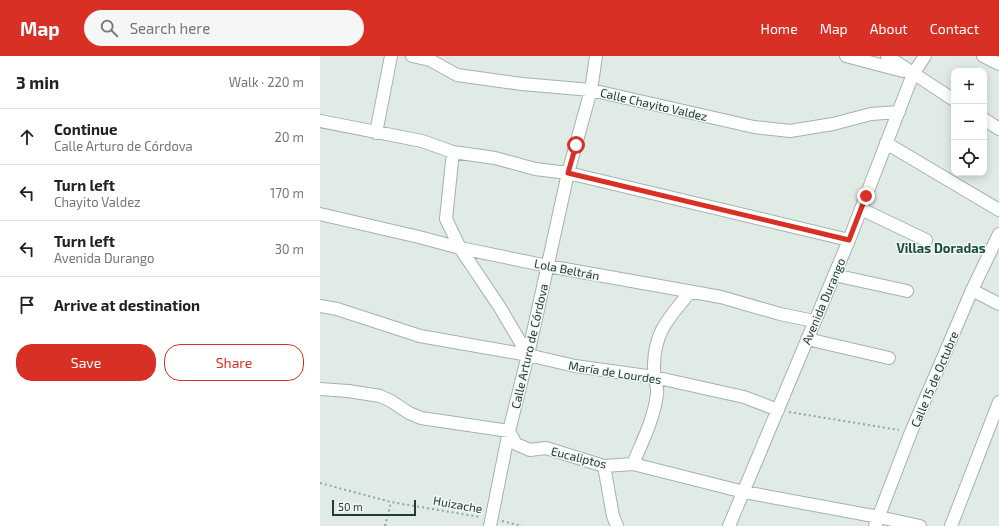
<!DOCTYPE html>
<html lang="en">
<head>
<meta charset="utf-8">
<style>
	body { margin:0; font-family:"Exo 2",sans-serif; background:#f6f6f6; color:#222 }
	.controls { position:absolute; right:12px; top:12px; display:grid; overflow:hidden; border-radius:8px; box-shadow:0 2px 10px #0003 }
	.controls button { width:36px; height:36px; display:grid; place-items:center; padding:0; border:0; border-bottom:1px solid #e0e0e0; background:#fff; color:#222; font:20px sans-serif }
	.scale { position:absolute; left:12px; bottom:10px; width:84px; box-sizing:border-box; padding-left:4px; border:2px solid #223c32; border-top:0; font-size:11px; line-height:14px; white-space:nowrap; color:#223c32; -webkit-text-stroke:3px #f2f8f4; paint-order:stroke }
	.stop { position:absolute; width:12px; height:12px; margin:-9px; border:3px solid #d93025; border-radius:50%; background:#fff }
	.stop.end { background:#d93025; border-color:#fff; box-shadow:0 1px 4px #0008 }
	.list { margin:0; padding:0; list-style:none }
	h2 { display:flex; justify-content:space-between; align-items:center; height:52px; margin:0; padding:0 16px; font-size:17px }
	h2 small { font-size:13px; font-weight:400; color:#767676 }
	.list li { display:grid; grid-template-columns:26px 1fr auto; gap:12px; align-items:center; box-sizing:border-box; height:56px; padding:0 16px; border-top:1px solid #e0e0e0 }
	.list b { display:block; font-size:15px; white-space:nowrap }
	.list p { margin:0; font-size:13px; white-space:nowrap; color:#767676 }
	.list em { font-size:13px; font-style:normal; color:#767676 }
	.actions { display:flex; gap:8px; padding:12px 16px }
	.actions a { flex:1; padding:9px 0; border:1px solid #d93025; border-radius:16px; text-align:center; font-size:14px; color:#d93025 }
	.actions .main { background:#d93025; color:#fff }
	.icon { flex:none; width:22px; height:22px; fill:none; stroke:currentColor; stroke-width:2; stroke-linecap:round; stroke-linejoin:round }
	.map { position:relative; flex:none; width:679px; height:470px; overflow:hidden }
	header { display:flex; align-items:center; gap:24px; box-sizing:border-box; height:56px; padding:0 20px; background:#d93025; color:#fff }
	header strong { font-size:19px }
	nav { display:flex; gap:22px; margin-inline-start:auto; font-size:14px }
	.search { width:280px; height:36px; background:#f6f6f6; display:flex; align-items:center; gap:10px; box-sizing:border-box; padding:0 14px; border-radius:22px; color:#767676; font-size:15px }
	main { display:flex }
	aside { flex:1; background:#fff }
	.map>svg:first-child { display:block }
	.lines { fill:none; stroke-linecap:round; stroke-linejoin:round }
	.minor-casing { stroke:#a4b3ac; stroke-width:14 }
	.path { stroke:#82ae9c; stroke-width:2; stroke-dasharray:2 3; stroke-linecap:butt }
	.minor { stroke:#fff; stroke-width:12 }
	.route { stroke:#d93025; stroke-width:5 }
	.labels { text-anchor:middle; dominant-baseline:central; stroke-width:3; stroke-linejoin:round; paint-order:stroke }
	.street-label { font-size:12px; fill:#223c32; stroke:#f2f8f4 }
	.neighbourhood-label { font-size:13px; font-weight:bold; fill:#1e4d3d; stroke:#f2f8f4 }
</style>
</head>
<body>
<header>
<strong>Map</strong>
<div class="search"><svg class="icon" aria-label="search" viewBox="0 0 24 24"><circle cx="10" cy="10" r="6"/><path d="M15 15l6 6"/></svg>Search here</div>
<nav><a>Home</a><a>Map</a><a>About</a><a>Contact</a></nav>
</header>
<main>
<aside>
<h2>3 min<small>Walk · 220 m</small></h2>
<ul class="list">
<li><svg class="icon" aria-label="ahead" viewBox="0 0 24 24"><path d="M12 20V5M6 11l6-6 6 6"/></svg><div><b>Continue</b><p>Calle Arturo de Córdova</p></div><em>20 m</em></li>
<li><svg class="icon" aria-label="left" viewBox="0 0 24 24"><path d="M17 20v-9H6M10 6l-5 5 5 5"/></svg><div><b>Turn left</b><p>Chayito Valdez</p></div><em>170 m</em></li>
<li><svg class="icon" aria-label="left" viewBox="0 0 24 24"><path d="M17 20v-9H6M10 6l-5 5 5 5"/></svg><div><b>Turn left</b><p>Avenida Durango</p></div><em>30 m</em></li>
<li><svg class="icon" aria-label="arrive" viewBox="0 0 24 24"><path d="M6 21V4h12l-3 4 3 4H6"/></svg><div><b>Arrive at destination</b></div></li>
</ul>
<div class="actions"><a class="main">Save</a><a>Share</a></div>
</aside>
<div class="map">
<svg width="679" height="470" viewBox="0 0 679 470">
	<rect width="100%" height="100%" fill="#e1ebe6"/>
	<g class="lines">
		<defs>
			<path id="minor" d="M92 0 110 4 137 19 202 28 271 34 434 71 470 75 513 68 551 58 579 56
				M526 0 583 15
				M567 0 634 44
				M663 0 679 8
				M664 63 679 73
				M0 65 102 85 133 96 175 102 215 113 248 117 529 184
				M56 77 71 0
				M566 87 679 154
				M133 96 126 163 140 192 179 250 208 299
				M541 153 606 184
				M0 158 99 181 140 192 228 210 401 241 460 258 494 265
				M514 219 587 235
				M652 234 679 248
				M0 250 17 253 100 280 208 299 255 310 334 321 424 341 458 354
				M487 283 569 302
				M0 333 28 335 60 340 71 345 89 357 101 362 189 375 196 388 210 394 226 392 284 410 313 408 424 436 559 461 600 470
				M313 408C322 386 334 363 337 338 338 333 336 328 335 323 334 318 334 313 334 308 335 274 350 261 370 236
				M284 410 293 460 297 470
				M170 470 189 375 208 299 248 117 271 34 276 0
				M409 470 529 184 593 18 605 0
				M555 470 591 376 652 234 679 178
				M631 470 679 346"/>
		</defs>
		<use href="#minor" class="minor-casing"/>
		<path class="path" d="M469 356 579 374
			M0 427 71 446 160 461
			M182 465 202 470
			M65 470 71 446"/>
		<use href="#minor" class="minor"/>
	</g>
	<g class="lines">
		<path class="route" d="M256 89 248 117 529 184 546 140"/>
	</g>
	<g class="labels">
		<g class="street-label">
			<text transform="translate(334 48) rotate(13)">Calle Chayito Valdez</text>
			<text transform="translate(247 213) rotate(11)">Lola Beltrán</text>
			<text transform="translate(503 245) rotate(-67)">Avenida Durango</text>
			<text transform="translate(209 290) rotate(-77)">Calle Arturo de Córdova</text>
			<text transform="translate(295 316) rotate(9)">María de Lourdes</text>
			<text transform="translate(614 323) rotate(-67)">Calle 15 de Octubre</text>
			<text transform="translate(259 401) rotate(14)">Eucaliptos</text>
			<text transform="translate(138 448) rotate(10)">Huizache</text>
		</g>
		<g class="neighbourhood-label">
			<text x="621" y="192">Villas Doradas</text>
		</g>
	</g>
</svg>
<div class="controls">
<button>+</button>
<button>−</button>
<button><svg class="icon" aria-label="locate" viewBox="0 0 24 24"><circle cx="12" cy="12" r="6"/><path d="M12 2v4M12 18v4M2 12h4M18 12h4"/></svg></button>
</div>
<div class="scale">50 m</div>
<div class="stop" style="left:256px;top:89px"></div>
<div class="stop end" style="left:546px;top:140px"></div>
</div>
</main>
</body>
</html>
